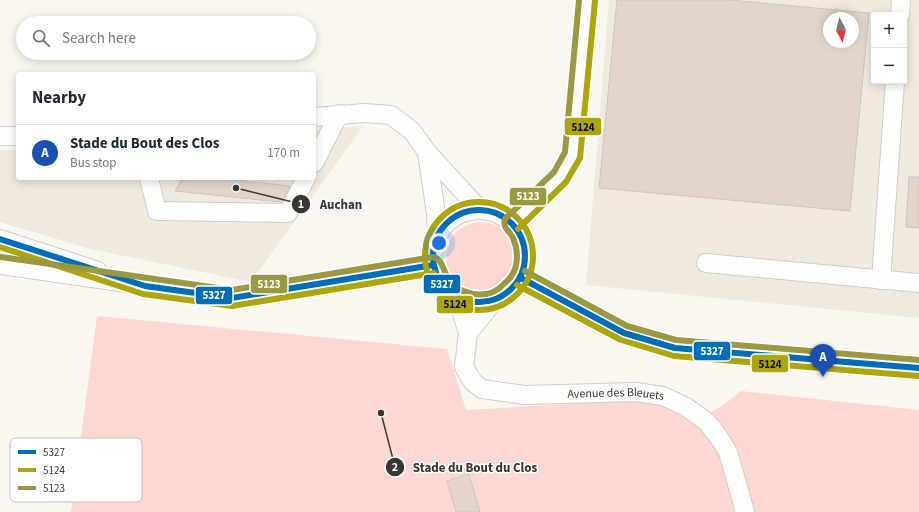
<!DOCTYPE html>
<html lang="en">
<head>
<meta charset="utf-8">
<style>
	body { margin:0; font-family:"Source Sans 3",sans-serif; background:#f6f6f7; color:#1f2937 }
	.controls { position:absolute; right:12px; top:12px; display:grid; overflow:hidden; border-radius:4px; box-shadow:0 2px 10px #0003 }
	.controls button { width:36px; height:36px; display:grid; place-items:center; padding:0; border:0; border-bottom:1px solid #e0e1e3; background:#fff; color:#1f2937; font:20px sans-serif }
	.compass { position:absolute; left:823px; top:12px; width:36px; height:36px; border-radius:50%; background:#fff; box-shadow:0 2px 10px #0003; rotate:173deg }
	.you { position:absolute; left:439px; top:243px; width:14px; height:14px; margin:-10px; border:3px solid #fff; border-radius:50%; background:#1a73e8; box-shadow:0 0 0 6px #1a73e833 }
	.badge { display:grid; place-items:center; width:26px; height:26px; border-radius:50%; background:#db2777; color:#fff; font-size:13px; font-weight:700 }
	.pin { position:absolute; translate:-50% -33px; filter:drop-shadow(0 1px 2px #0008) }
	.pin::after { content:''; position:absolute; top:21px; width:14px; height:12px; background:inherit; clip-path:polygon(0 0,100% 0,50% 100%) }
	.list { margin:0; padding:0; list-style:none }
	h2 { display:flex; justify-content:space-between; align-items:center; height:52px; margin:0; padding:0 16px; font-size:17px }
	h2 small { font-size:13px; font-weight:400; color:#747a83 }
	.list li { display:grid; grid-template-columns:26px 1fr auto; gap:12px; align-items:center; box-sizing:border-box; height:56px; padding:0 16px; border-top:1px solid #e0e1e3 }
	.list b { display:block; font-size:15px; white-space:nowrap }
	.list p { margin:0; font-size:13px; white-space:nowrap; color:#747a83 }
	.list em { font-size:13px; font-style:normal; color:#747a83 }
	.icon { flex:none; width:22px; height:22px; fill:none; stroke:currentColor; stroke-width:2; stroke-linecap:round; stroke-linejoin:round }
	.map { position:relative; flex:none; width:919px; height:512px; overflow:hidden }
	.search { position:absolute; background:#fff; box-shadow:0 2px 10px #0003; left:16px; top:16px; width:300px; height:44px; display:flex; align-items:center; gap:10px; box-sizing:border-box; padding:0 14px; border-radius:22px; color:#747a83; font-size:15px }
	.panel { position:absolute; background:#fff; box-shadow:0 2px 10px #0003; left:16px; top:72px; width:300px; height:108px; border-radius:4px }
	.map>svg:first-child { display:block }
	.built { fill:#f0e9dd; fill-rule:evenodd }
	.green { fill:#fdd7d1 }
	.building { fill:#e4d5cb; stroke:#c9c6c2; fill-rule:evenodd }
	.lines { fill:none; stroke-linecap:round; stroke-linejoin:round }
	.minor-casing { stroke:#d0cdc8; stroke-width:20 }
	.minor { stroke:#fefefd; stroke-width:18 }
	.bus-1-casing { stroke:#fff; stroke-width:9 }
	.bus-2-casing { stroke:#fff; stroke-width:9 }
	.bus-3-casing { stroke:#fff; stroke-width:9 }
	.bus-1 { stroke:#006db8; stroke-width:6 }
	.bus-2 { stroke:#ada50c; stroke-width:6 }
	.bus-3 { stroke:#9b9842; stroke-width:6 }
	.labels { text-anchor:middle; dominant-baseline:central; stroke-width:3; stroke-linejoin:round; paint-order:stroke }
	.street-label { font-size:12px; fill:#393732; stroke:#fff }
	.key { fill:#fff; stroke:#c4c3c2; stroke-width:1 }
	.key-label { font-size:11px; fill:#393732 }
	.leader { fill:none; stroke:#393732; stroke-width:1.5 }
	.callout-dot { fill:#393732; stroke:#fff; stroke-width:1.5 }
	.mark-label { font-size:12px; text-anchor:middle; font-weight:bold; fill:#fff }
	.callout-label { font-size:13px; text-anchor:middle; font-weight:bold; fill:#393732; stroke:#fff; stroke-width:3; stroke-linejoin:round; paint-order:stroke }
	.line-badge { stroke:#fff; stroke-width:1.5 }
	.badge-label { font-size:11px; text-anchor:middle; font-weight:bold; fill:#fff }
	.pale-badge-label { font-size:11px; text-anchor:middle; font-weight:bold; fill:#111 }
</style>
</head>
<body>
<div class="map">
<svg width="919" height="512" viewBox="0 0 919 512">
	<rect width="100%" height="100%" fill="#faf6f0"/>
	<path class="built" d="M609 0H919V318L586 285ZM874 15H904V81H874ZM829 18H853V42H829Z
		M363 126 251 282 91 249 0 222V150H18V178H314V130Z"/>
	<path class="green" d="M446 257a35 35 0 1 1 70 0a35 35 0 1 1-70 0Z
		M97 316 447 349 466 410 640 400C658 402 679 410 692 423L725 404 741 391 919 410V512H71Z"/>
	<path class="building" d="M617 0H730L869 13 850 211 599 188ZM829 18H853V42H829Z
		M909 177H919V228L906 227Z
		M183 178H219L290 186 282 202H280L175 191Z
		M469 474 480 512H456L447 481Z"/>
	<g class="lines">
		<defs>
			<g id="minor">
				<path d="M900 15 901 0"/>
				<path d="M314 117 365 113 391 115 412 131 427 152 480 210"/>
				<path d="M0 136H18"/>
				<path d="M427 152 436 214 437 236"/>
				<path d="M314 163 339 114"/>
				<path d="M149 178 157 211 288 213 306 178"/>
				<circle cx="479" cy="256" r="46"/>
				<path d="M512 223 560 177 573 155 587 0"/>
				<path d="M0 239 98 271"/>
				<path d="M706 263 919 283"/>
				<path d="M0 265 232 298 433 265"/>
				<path d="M521 278 624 333 675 348 919 368"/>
				<path d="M881 280 895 81"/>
				<path id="s1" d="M457 297 468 333 464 367 473 382 482 389 524 395 636 392 663 396 686 407 707 422 718 436 728 452 745 512"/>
				<path d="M468 333 494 301"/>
			</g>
		</defs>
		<use href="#minor" class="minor-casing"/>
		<use href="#minor" class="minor"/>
		<defs>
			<path id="bus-1" d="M433 256a46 46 0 1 1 92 0a46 46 0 1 1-92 0Z
				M0 239 145 286 232 298 433 265
				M521 278 624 333 675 348 919 368"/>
			<path id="bus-2" d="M425 256a54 54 0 1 1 108 0a54 54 0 1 1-108 0Z
				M518 229 566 182 580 158 595 1
				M0 247 143 294 232 306 434 273
				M517 285 621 340 674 356 918 376"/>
			<path id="bus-3" d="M1 257 232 290 433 257C442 259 443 269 447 276 455 291 471 296 486 294 495 293 501 287 507 281 519 270 519 252 513 238 510 231 502 228 505 219L554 172 565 152 579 0
				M525 271 627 326 676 340 919 360"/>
		</defs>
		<use href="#bus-1" class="bus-1-casing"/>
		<use href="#bus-2" class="bus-2-casing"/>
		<use href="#bus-3" class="bus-3-casing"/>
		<use href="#bus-1" class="bus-1"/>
		<use href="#bus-2" class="bus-2"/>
		<use href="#bus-3" class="bus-3"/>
	</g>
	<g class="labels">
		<g class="street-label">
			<text stroke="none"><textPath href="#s1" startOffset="235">Avenue des Bleuets</textPath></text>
		</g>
	</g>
	<rect x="10" y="438" width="132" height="64" rx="6" class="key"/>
	<rect x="18" y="450" width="18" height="4" fill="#006db8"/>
	<rect x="18" y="468" width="18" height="4" fill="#ada50c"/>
	<rect x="18" y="486" width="18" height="4" fill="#9b9842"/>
	<g class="key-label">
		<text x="43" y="456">5327</text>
		<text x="43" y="474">5124</text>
		<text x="43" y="492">5123</text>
	</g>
	<path class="leader" d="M236 188L301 204M381 413L395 467"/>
	<g class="callout-dot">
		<circle cx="236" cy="188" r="4"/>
		<circle cx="381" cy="413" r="4"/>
		<circle cx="301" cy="204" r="10"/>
		<circle cx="395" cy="467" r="10"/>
	</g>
	<g class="mark-label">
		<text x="301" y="208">1</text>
		<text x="395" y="471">2</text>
	</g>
	<g class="callout-label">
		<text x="341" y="209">Auchan</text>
		<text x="475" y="472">Stade du Bout du Clos</text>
	</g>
	<g class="line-badge">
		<rect x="564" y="117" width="38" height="19" rx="4" fill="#ada50c"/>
		<rect x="509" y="187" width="38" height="19" rx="4" fill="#9b9842"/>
		<rect x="250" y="274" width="38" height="20" rx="4" fill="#9b9842"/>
		<rect x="423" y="274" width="38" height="20" rx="4" fill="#006db8"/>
		<rect x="195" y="286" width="38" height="19" rx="4" fill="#006db8"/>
		<rect x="436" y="295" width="38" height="19" rx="4" fill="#ada50c"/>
		<rect x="693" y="341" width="38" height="20" rx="4" fill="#006db8"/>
		<rect x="751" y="354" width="38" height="19" rx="4" fill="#ada50c"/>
	</g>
	<g class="badge-label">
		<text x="528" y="200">5123</text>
		<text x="269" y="288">5123</text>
		<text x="442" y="288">5327</text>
		<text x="214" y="299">5327</text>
		<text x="712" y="355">5327</text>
	</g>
	<g class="pale-badge-label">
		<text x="583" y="131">5124</text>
		<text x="455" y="308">5124</text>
		<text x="770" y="368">5124</text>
	</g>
</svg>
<div class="controls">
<button>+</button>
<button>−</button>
</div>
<svg class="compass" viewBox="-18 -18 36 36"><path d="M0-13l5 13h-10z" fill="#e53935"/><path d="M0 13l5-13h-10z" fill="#747a83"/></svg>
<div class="you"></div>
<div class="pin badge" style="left:823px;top:377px;background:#1a4fb4">A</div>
<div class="search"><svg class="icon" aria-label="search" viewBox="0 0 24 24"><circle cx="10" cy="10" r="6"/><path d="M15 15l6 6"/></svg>Search here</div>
<section class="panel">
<h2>Nearby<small></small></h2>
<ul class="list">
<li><span class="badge" style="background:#1a4fb4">A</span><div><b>Stade du Bout des Clos</b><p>Bus stop</p></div><em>170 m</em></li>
</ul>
</section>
</div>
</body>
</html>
